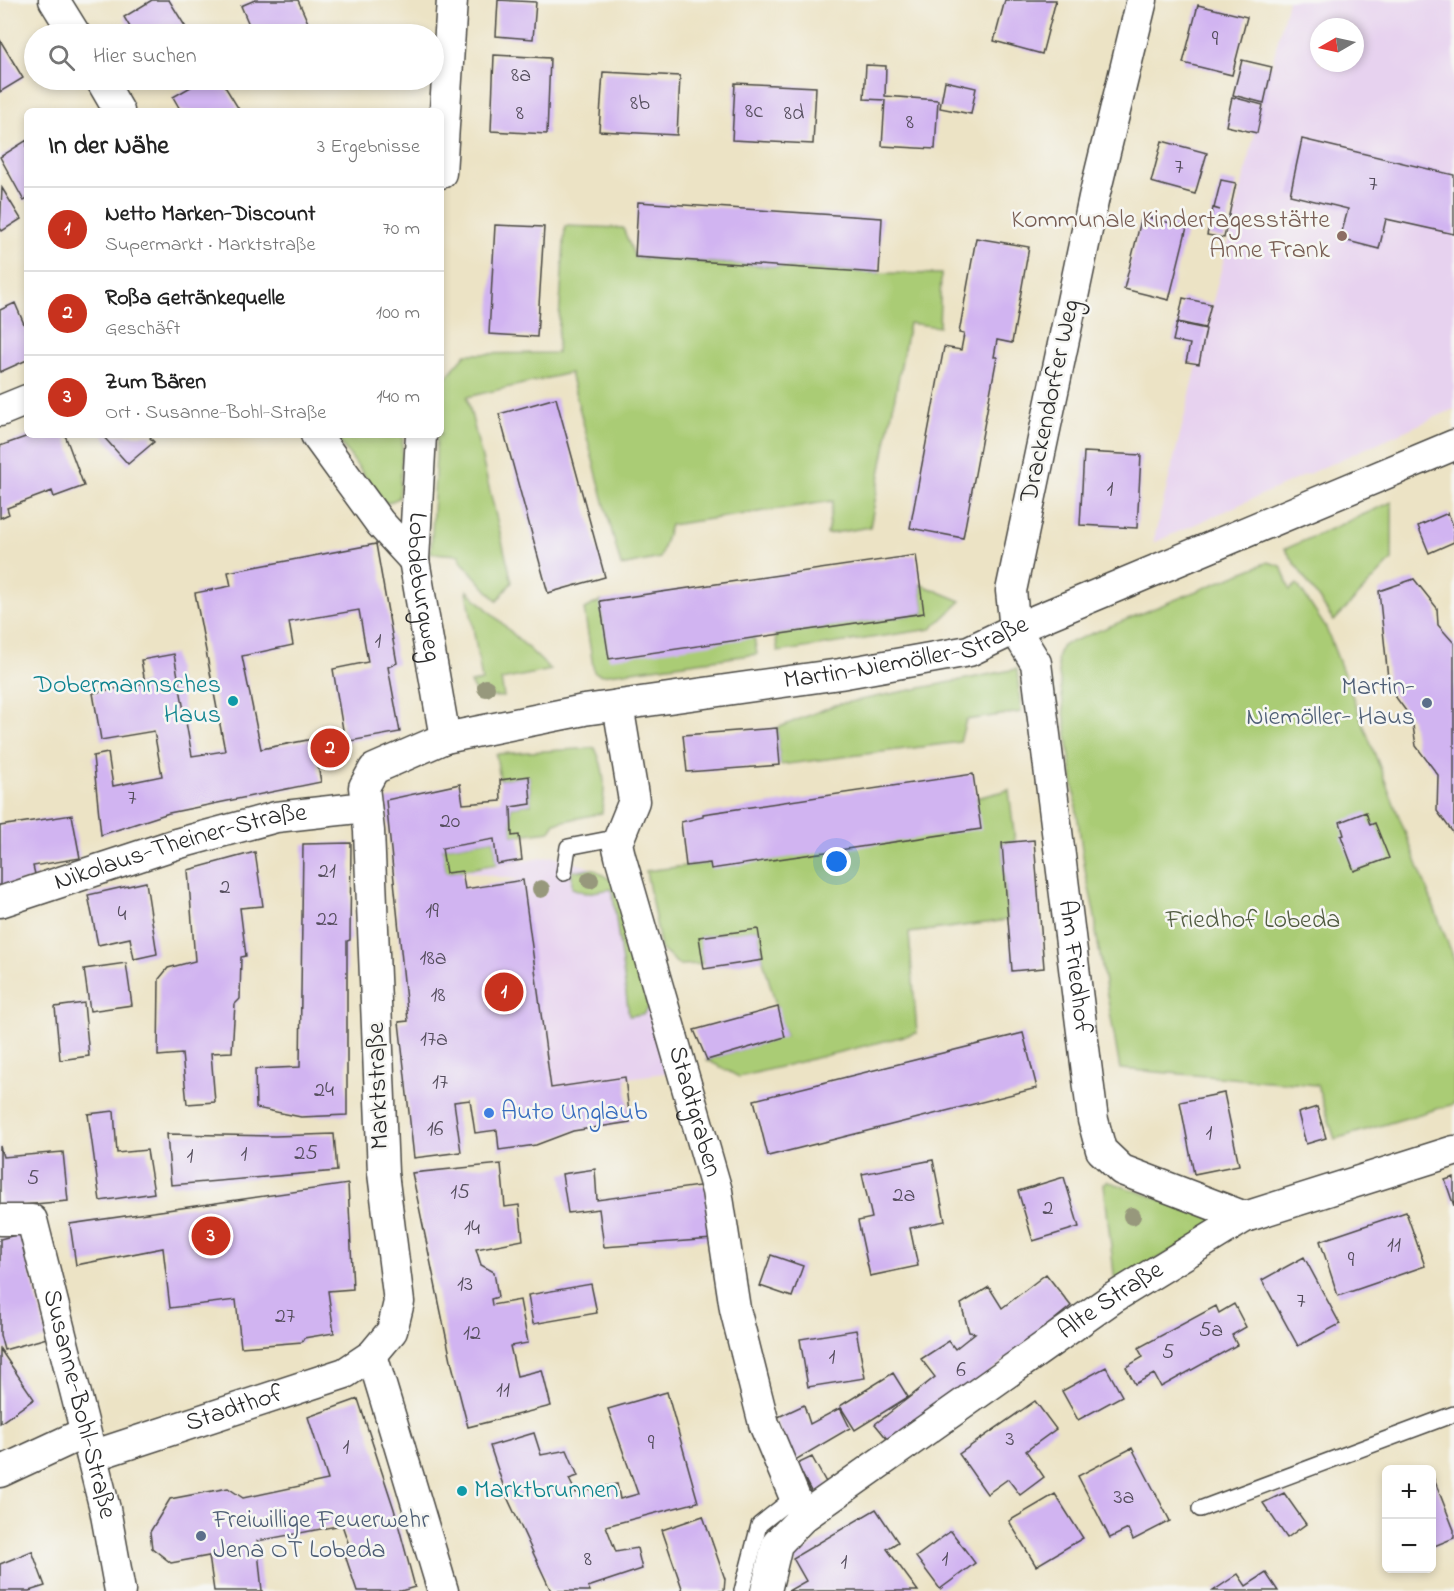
<!DOCTYPE html>
<html lang="de">
<head>
<meta charset="utf-8">
<style>
	body { margin:0; font-family:"Indie Flower",sans-serif; background:#f2f2f2; color:#222 }
	.controls { position:absolute; right:18px; bottom:18px; display:grid; overflow:hidden; border-radius:9px; box-shadow:0 3px 9px #0003 }
	.controls button { width:54px; height:54px; display:grid; place-items:center; padding:0; border:0; border-bottom:2px solid #e0e0e0; background:#fff; color:#222; font:30px sans-serif }
	.compass { position:absolute; left:1310px; top:18px; width:54px; height:54px; border-radius:50%; background:#fff; box-shadow:0 3px 9px #0003; rotate:261deg }
	.you { position:absolute; left:837px; top:862px; width:21px; height:21px; margin:-15px; border:4px solid #fff; border-radius:50%; background:#1a73e8; box-shadow:0 0 0 9px #1a73e833 }
	.badge { display:grid; place-items:center; width:39px; height:39px; border-radius:50%; background:#c8321e; color:#fff; font-size:20px; font-weight:700 }
	.pin { position:absolute; translate:-50% -50%; border:3px solid #fff; box-shadow:0 2px 6px #0006 }
	.list { margin:0; padding:0; list-style:none }
	h2 { display:flex; justify-content:space-between; align-items:center; height:78px; margin:0; padding:0 24px; font-size:26px }
	h2 small { font-size:20px; font-weight:400; color:#767676 }
	.list li { display:grid; grid-template-columns:39px 1fr auto; gap:18px; align-items:center; box-sizing:border-box; height:84px; padding:0 24px; border-top:2px solid #e0e0e0 }
	.list b { display:block; font-size:22px; white-space:nowrap }
	.list p { margin:0; font-size:20px; white-space:nowrap; color:#767676 }
	.list em { font-size:20px; font-style:normal; color:#767676 }
	.icon { flex:none; width:33px; height:33px; fill:none; stroke:currentColor; stroke-width:2; stroke-linecap:round; stroke-linejoin:round }
	.map { position:relative; flex:none; width:1454px; height:1591px; overflow:hidden }
	.search { position:absolute; background:#fff; box-shadow:0 3px 9px #0003; left:24px; top:24px; width:420px; height:66px; display:flex; align-items:center; gap:15px; box-sizing:border-box; padding:0 21px; border-radius:33px; color:#767676; font-size:22px }
	.panel { position:absolute; background:#fff; box-shadow:0 3px 9px #0003; left:24px; top:108px; width:420px; height:330px; border-radius:9px }
	.map>svg:first-child { display:block }
	.built { fill:#e7d2ef; fill-rule:evenodd }
	.green { fill:#aacc74; stroke:#6a7c50; stroke-width:1.5 }
	.building { fill:#d1b4f1 }
	.lines { fill:none; stroke-linecap:round; stroke-linejoin:round }
	.lane-casing { stroke:#484742; stroke-width:18 }
	.street-casing { stroke:#484742; stroke-width:33 }
	.lane { stroke:#fff; stroke-width:15 }
	.street { stroke:#fff; stroke-width:30 }
	.tree { fill:#97987c }
	.education-dot { fill:#8d6e63; stroke:#f6f6f2; stroke-width:2 }
	.culture-dot { fill:#0f9aa8; stroke:#f6f6f2; stroke-width:2 }
	.service-dot { fill:#5c6f8a; stroke:#f6f6f2; stroke-width:2 }
	.shop-dot { fill:#3f7fe0; stroke:#f6f6f2; stroke-width:2 }
	.labels { text-anchor:middle; dominant-baseline:central; stroke-width:5; stroke-linejoin:round; paint-order:stroke }
	.number-label { font-size:22px; fill:#544d5c }
	.education-label { font-size:26px; fill:#785e54; stroke:#f6f6f2; text-anchor:end }
	.street-label { font-size:26px; fill:#2b2b2b; stroke:#f6f6f2 }
	.culture-label { font-size:26px; fill:#0d838f; stroke:#f6f6f2; text-anchor:end }
	.service-label { font-size:26px; fill:#4e5e75; stroke:#f6f6f2; text-anchor:end }
	.park-label { font-size:26px; fill:#515b41; stroke:#f6f6f2 }
	.shop-label { font-size:26px; fill:#366cbe; stroke:#f6f6f2; text-anchor:start }
</style>
</head>
<body>
<div class="map">
<svg width="1454" height="1591" viewBox="0 0 1454 1591">
	<rect width="100%" height="100%" fill="#f6f6f2"/>
	<filter id="ink" filterUnits="userSpaceOnUse"><feTurbulence type="fractalNoise" baseFrequency=".0167" numOctaves="2"/><feDisplacementMap in="SourceGraphic" scale="12" xChannelSelector="R" yChannelSelector="G"/><feConvolveMatrix kernelMatrix="1 2 1 2 8 2 1 2 1" color-interpolation-filters="sRGB"/></filter>
	<filter id="wash" filterUnits="userSpaceOnUse"><feTurbulence type="fractalNoise" baseFrequency=".008" numOctaves="4" result="noise"/><feDisplacementMap in="SourceGraphic" scale="24" xChannelSelector="R" yChannelSelector="G"/><feGaussianBlur stdDeviation="1.35" result="paint"/><feColorMatrix in="noise" values="0 0 0 0 0 0 0 0 0 0 0 0 0 0 0 0 0 1.4 0 .05"/><feComposite in="paint" operator="in"/></filter>
	<g filter="url(#wash)">
		<rect width="100%" height="100%" fill="#ece3c5"/>
		<path class="built" d="M1288 0H1454V409L1153 543ZM1319 27H1355V63H1319Z
			M553 856 594 869 618 885 678 1071 529 1092 465 889 521 880 462 871Z"/>
		<path class="green" d="M565 226 623 228 635 258 879 273 941 274 939 327 909 323 870 527 827 534 833 501 670 525 660 558 621 566 570 373 467 397 512 582 497 601 462 562 459 555 431 553 437 435H441V383L466 354 557 353Z
			M335 435H403L399 498 385 504Z
			M1392 502V560L1334 621 1285 549Z
			M1268 562 1281 566 1290 590 1297 584 1326 628 1454 959V1104L1335 1139 1317 1085 1120 1069 1096 932C1098 919 1087 885 1085 869 1074 799 1067 729 1057 659L1061 646Z
			M920 584 961 601 931 629 778 652 775 634 924 613Z
			M467 591V590L551 670 501 680 504 697 478 696 470 683 482 681Z
			M600 601 754 637 757 654 602 675 594 672 584 609Z
			M1017 669 1021 712 966 720 960 742 780 765 777 728 835 705Z
			M595 748C606 771 605 788 602 813L555 823 550 831 512 836 511 807 531 804 529 776 500 780 496 754Z
			M1009 790 1015 842 1002 843 1008 920 909 933 917 1033 739 1077 707 1060 785 1036 763 960 758 929 700 937 703 964 679 965 661 949 646 871 710 863Z
			M494 839 497 864 446 873 442 848Z
			M594 869 618 885 649 1007 643 1014 629 1016 612 889 586 893 572 888V871Z
			M1107 1181 1212 1217 1215 1227 1115 1283 1104 1184Z"/>
		<g id="blocks">
			<path class="building" d="M152 0H169L190 34H134L124 17Z
				M255 0H298L313 34H253L241 6Z
				M498 0 536 2 533 39 496 36Z
				M1005 0H1056L1042 54 994 41Z
				M1198 5 1247 17 1232 75 1183 63Z
				M0 40 23 78 0 92Z
				M494 55 550 58 547 134 491 131Z
				M1242 60 1272 67 1264 103 1233 95Z
				M866 65 886 66 885 96 938 100 935 149 882 146 885 100 864 99Z
				M603 72 680 76 677 135 599 131Z
				M203 80H221L240 111H181L173 97Z
				M396 80H414V82L396 81Z
				M945 81 976 88 971 114 940 108Z
				M735 83 816 87 813 144 732 140Z
				M1232 97 1263 105 1257 133 1226 126Z
				M1302 139 1454 175V234L1386 219 1379 249 1340 239 1348 209 1290 195Z
				M27 140V199L24 201 0 157Z
				M1162 141 1207 153 1195 194 1151 182Z
				M1221 180 1236 183 1224 238 1207 235 1213 208 1220 210 1214 208Z
				M2 188 21 219 2 231 0 228Z
				M638 202 882 218 879 273 635 257Z
				M1142 216 1187 227 1169 300 1124 289Z
				M495 225 544 227 537 337 489 334Z
				M976 238 1029 247 1012 343 997 340 994 357H997L963 538 910 528 944 347 961 350 964 334 959 333Z
				M1183 298 1211 304 1205 328 1178 322Z
				M15 303 27 331V360L0 372V310Z
				M1177 323 1206 329 1199 364 1186 362 1190 344 1173 341Z
				M556 398 605 577 548 593 499 414Z
				M31 435H65L84 486 54 497 52 491 7 508 9 514 0 518V446Z
				M102 435H153L150 438 154 442 128 464Z
				M1084 452 1141 455 1137 528 1080 525Z
				M1448 513 1454 528V542L1429 553 1418 526Z
				M376 544 397 663 388 667 400 732 345 742 333 669 368 662 359 610 289 622 293 645 242 656 261 749 313 739 321 782 169 813 101 835 93 756 108 753 113 786 162 776 154 731 101 740 93 693 145 683 141 660 174 654 192 756 225 751 195 593 231 586 228 572Z
				M916 555 924 613 609 659 600 601Z
				M1414 579 1437 608 1438 625 1454 643V834L1437 811 1438 775 1416 746 1412 719 1389 688 1379 591Z
				M777 728 780 765 687 772 683 735Z
				M973 774 981 829 711 869 710 863 686 866 681 822 703 817V814Z
				M529 776 531 804 511 807 512 836 519 835 522 860 497 864 494 839 442 848 446 873 462 871 465 889 523 880 551 1088 625 1077 630 1122 573 1131 536 1145 499 1150 497 1130 475 1133 470 1100 454 1102 461 1152 414 1158 399 1022 408 1021 386 800 460 784 463 804 501 801 500 780Z
				M1366 812 1370 825 1375 823 1389 858 1354 871 1341 836 1344 835 1340 822Z
				M72 815 80 858 33 866 36 878 0 888V826Z
				M1034 840 1044 968 1012 971 1002 843Z
				M351 843 350 940 347 941V1115L301 1117 256 1108 255 1069 300 1067 303 844Z
				M255 852 263 906 240 908 246 956 241 957 240 999 235 1004 232 1052 211 1053 215 1102 187 1104 182 1054 158 1056 159 979 168 968 195 961 188 870Z
				M146 882 157 954 134 959 130 938 98 945 88 895Z
				M758 929 763 960 704 969 699 937Z
				M126 963 132 1005 90 1011 84 969Z
				M84 1003 89 1056 60 1060 55 1007Z
				M778 1007 785 1037 707 1060 694 1030Z
				M1023 1033 1037 1088 768 1156 754 1100Z
				M1224 1093 1239 1165 1194 1174 1180 1102Z
				M1317 1107 1326 1138 1306 1144 1298 1113Z
				M114 1111 117 1153 147 1150 154 1193 100 1201 88 1114Z
				M167 1134 275 1136 334 1134 337 1171 171 1185Z
				M0 1146 3 1157 63 1152 68 1201 0 1207Z
				M933 1160 945 1221 910 1228 918 1266 870 1276 858 1221 872 1218 862 1174Z
				M501 1164 505 1207 519 1205 523 1240 476 1249 481 1265 494 1272 498 1297 491 1299 492 1305 520 1300 528 1343 510 1346 517 1376 542 1370 551 1406 468 1427 452 1365 412 1173Z
				M595 1169 597 1200 706 1185 713 1239 604 1247 599 1209 568 1213 562 1174Z
				M1064 1177 1079 1227 1033 1241 1018 1191Z
				M1454 1177V1206L1445 1180Z
				M348 1184 353 1289 328 1291 334 1333 304 1338 302 1342 241 1347 236 1300 170 1308 163 1248 76 1265 70 1224Z
				M1406 1212 1425 1266 1338 1296 1320 1241Z
				M20 1234 47 1338 4 1350 0 1335V1239Z
				M771 1255 803 1266 792 1297 760 1286Z
				M1304 1257 1340 1324 1298 1346 1262 1280Z
				M1046 1274 1071 1306 999 1365 892 1445 875 1424 935 1377 921 1359 949 1341 955 1349 975 1333 969 1332 961 1304 989 1287 1002 1308Z
				M591 1284 597 1313 533 1324 528 1295Z
				M1234 1304 1246 1327 1232 1335 1237 1345 1161 1387 1154 1374 1135 1384 1126 1367 1143 1357 1138 1348 1216 1306 1219 1313Z
				M856 1330 865 1378 808 1387 800 1339Z
				M0 1349 34 1399 0 1423Z
				M1106 1367 1122 1396 1078 1420 1062 1391Z
				M893 1373 908 1397 855 1430 840 1406Z
				M667 1392 698 1502 606 1526 616 1552 637 1548 642 1569 588 1587 590 1591H551L507 1497 490 1446 534 1433 541 1455 567 1450 578 1476 569 1479 576 1493 617 1484 620 1499 638 1494 608 1409Z
				M358 1399 394 1509 415 1587 401 1591H357L343 1549 350 1548 342 1525 257 1541 262 1591H214L209 1556 171 1563 152 1548 150 1532 170 1499 228 1488 243 1498 328 1480 308 1417Z
				M1035 1401 1056 1429 1026 1451 1044 1477 1020 1495 1008 1479 987 1494 959 1454Z
				M804 1405 810 1424 840 1408 850 1428 792 1462 776 1418Z
				M1132 1448 1170 1521 1133 1540 1128 1529 1110 1538 1078 1476Z
				M812 1457 828 1486 813 1495 797 1464Z
				M1432 1474 1454 1530V1538L1432 1547Z
				M1284 1493 1306 1524 1287 1538 1263 1503Z
				M1055 1494 1083 1538 1036 1566 1009 1521Z
				M876 1509 898 1542 887 1549 918 1591H788L806 1581 793 1558Z
				M703 1516 725 1579 724 1591H683L662 1530Z
				M951 1531 975 1563 940 1589 916 1557Z
				M32 1551 45 1586 29 1591H0V1564Z
				M1266 1573 1278 1591H1213L1238 1574 1246 1586Z"/>
		</g>
	</g>
	<g filter="url(#ink)">
		<use href="#blocks" fill-opacity="0" stroke="#484742" stroke-width="1.5"/>
		<g class="lines">
			<defs>
				<path id="lane" d="M564 873 568 847 604 840 617 843
					M1200 1509 1454 1414
					M742 1591 759 1525 794 1497"/>
				<g id="street">
					<path d="M54 0 75 34"/>
					<path id="s1" d="M1142 0 1094 197 1011 591 1015 629 1036 663 1093 1120 1101 1150 1122 1170 1245 1217"/>
					<path d="M101 80 119 111"/>
					<path d="M441 173 452 0"/>
					<path d="M0 411 27 400"/>
					<path d="M316 435 380 523 414 560"/>
					<path id="s2" d="M421 435 414 560 445 738"/>
					<path id="s3" d="M618 705 634 801 617 843 620 856 717 1191 735 1309 764 1424 803 1517"/>
					<path id="s4" d="M0 902 176 844 276 817 366 807"/>
					<path id="s5" d="M0 1220H32L105 1509 120 1591"/>
					<path d="M372 1355 443 1591"/>
					<path id="s6" d="M92 1456 345 1373 372 1355 392 1331 399 1302 383 1173 369 831 364 787 374 769 445 738 584 710 840 674 969 651 1015 629 1454 445"/>
					<path d="M0 1472 84 1433"/>
					<path id="s7" d="M766 1591 777 1544 803 1517 1113 1298 1245 1217 1454 1151"/>
				</g>
			</defs>
			<use href="#lane" class="lane-casing"/>
			<use href="#street" class="street-casing"/>
			<use href="#lane" class="lane"/>
			<use href="#street" class="street"/>
		</g>
		<g class="tree">
			<circle cx="486" cy="688" r="9"/>
			<circle cx="590" cy="880" r="9"/>
			<circle cx="541" cy="889" r="9"/>
			<circle cx="1132" cy="1216" r="9"/>
		</g>
	</g>
	<circle class="education-dot" cx="1342" cy="236" r="6"/>
	<g class="culture-dot">
		<circle cx="233" cy="701" r="6"/>
		<circle cx="462" cy="1491" r="6"/>
	</g>
	<g class="service-dot">
		<circle cx="1427" cy="703" r="6"/>
		<circle cx="201" cy="1536" r="6"/>
	</g>
	<circle class="shop-dot" cx="489" cy="1113" r="6"/>
	<g class="labels">
		<g class="number-label">
			<text x="1215" y="40">9</text>
			<text x="521" y="76">8a</text>
			<text x="640" y="104">8b</text>
			<text x="754" y="112">8c</text>
			<text x="520" y="114">8</text>
			<text x="794" y="114">8d</text>
			<text x="910" y="123">8</text>
			<text x="1179" y="168">7</text>
			<text x="1373" y="185">7</text>
			<text x="1110" y="490">1</text>
			<text x="378" y="642">1</text>
			<text x="132" y="799">7</text>
			<text x="450" y="822">20</text>
			<text x="327" y="872">21</text>
			<text x="225" y="888">2</text>
			<text x="432" y="912">19</text>
			<text x="122" y="915">4</text>
			<text x="327" y="920">22</text>
			<text x="433" y="959">18a</text>
			<text x="438" y="996">18</text>
			<text x="434" y="1040">17a</text>
			<text x="440" y="1083">17</text>
			<text x="324" y="1091">24</text>
			<text x="435" y="1130">16</text>
			<text x="1209" y="1134">1</text>
			<text x="306" y="1154">25</text>
			<text x="244" y="1155">1</text>
			<text x="190" y="1157">1</text>
			<text x="33" y="1179">5</text>
			<text x="460" y="1193">15</text>
			<text x="904" y="1196">2a</text>
			<text x="1048" y="1209">2</text>
			<text x="472" y="1229">14</text>
			<text x="1394" y="1246">11</text>
			<text x="1351" y="1261">9</text>
			<text x="465" y="1285">13</text>
			<text x="1301" y="1302">7</text>
			<text x="285" y="1317">27</text>
			<text x="1211" y="1331">5a</text>
			<text x="472" y="1334">12</text>
			<text x="1168" y="1353">5</text>
			<text x="832" y="1358">1</text>
			<text x="961" y="1371">6</text>
			<text x="503" y="1391">11</text>
			<text x="1010" y="1440">3</text>
			<text x="651" y="1444">9</text>
			<text x="346" y="1448">1</text>
			<text x="1124" y="1498">3a</text>
			<text x="588" y="1560">8</text>
			<text x="945" y="1560">1</text>
			<text x="844" y="1563">1</text>
		</g>
		<g class="education-label">
			<text x="1330" y="221">Kommunale Kindertagesstätte<tspan x="1330" dy="30">Anne Frank</tspan></text>
		</g>
		<g class="street-label">
			<text transform="translate(1051 401) rotate(-78)">Drackendorfer Weg</text>
			<text stroke="none"><textPath href="#s2" startOffset="153">Lobdeburgweg</textPath></text>
			<text stroke="none"><textPath href="#s6" startOffset="1444">Martin-Niemöller-Straße</textPath></text>
			<text stroke="none"><textPath href="#s4" startOffset="189">Nikolaus-Theiner-Straße</textPath></text>
			<text stroke="none"><textPath href="#s1" startOffset="990">Am Friedhof</textPath></text>
			<text transform="translate(379 1086) rotate(-92)">Marktstraße</text>
			<text stroke="none"><textPath href="#s3" startOffset="422">Stadtgraben</textPath></text>
			<text stroke="none"><textPath href="#s7" startOffset="462">Alte Straße</textPath></text>
			<text stroke="none"><textPath href="#s5" startOffset="222">Susanne-Bohl-Straße</textPath></text>
			<text stroke="none"><textPath href="#s6" startOffset="150">Stadthof</textPath></text>
		</g>
		<g class="culture-label">
			<text x="221" y="686">Dobermannsches<tspan x="221" dy="30">Haus</tspan></text>
			<text x="474" y="1491" text-anchor="start">Marktbrunnen</text>
		</g>
		<g class="service-label">
			<text x="1415" y="688">Martin-<tspan x="1415" dy="30">Niemöller- Haus</tspan></text>
			<text x="213" y="1521" text-anchor="start">Freiwillige Feuerwehr<tspan x="213" dy="30">Jena OT Lobeda</tspan></text>
		</g>
		<g class="park-label">
			<text x="1253" y="921">Friedhof Lobeda</text>
		</g>
		<g class="shop-label">
			<text x="501" y="1113">Auto Unglaub</text>
		</g>
	</g>
</svg>
<div class="controls">
<button>+</button>
<button>−</button>
</div>
<svg class="compass" viewBox="-18 -18 36 36"><path d="M0-13l5 13h-10z" fill="#e53935"/><path d="M0 13l5-13h-10z" fill="#767676"/></svg>
<div class="you"></div>
<div class="pin badge" style="left:504px;top:992px">1</div>
<div class="pin badge" style="left:330px;top:748px">2</div>
<div class="pin badge" style="left:211px;top:1236px">3</div>
<div class="search"><svg class="icon" aria-label="search" viewBox="0 0 24 24"><circle cx="10" cy="10" r="6"/><path d="M15 15l6 6"/></svg>Hier suchen</div>
<section class="panel">
<h2>In der Nähe<small>3 Ergebnisse</small></h2>
<ul class="list">
<li><span class="badge">1</span><div><b>Netto Marken-Discount</b><p>Supermarkt · Marktstraße</p></div><em>70 m</em></li>
<li><span class="badge">2</span><div><b>Roßa Getränkequelle</b><p>Geschäft</p></div><em>100 m</em></li>
<li><span class="badge">3</span><div><b>Zum Bären</b><p>Ort · Susanne-Bohl-Straße</p></div><em>140 m</em></li>
</ul>
</section>
</div>
</body>
</html>
